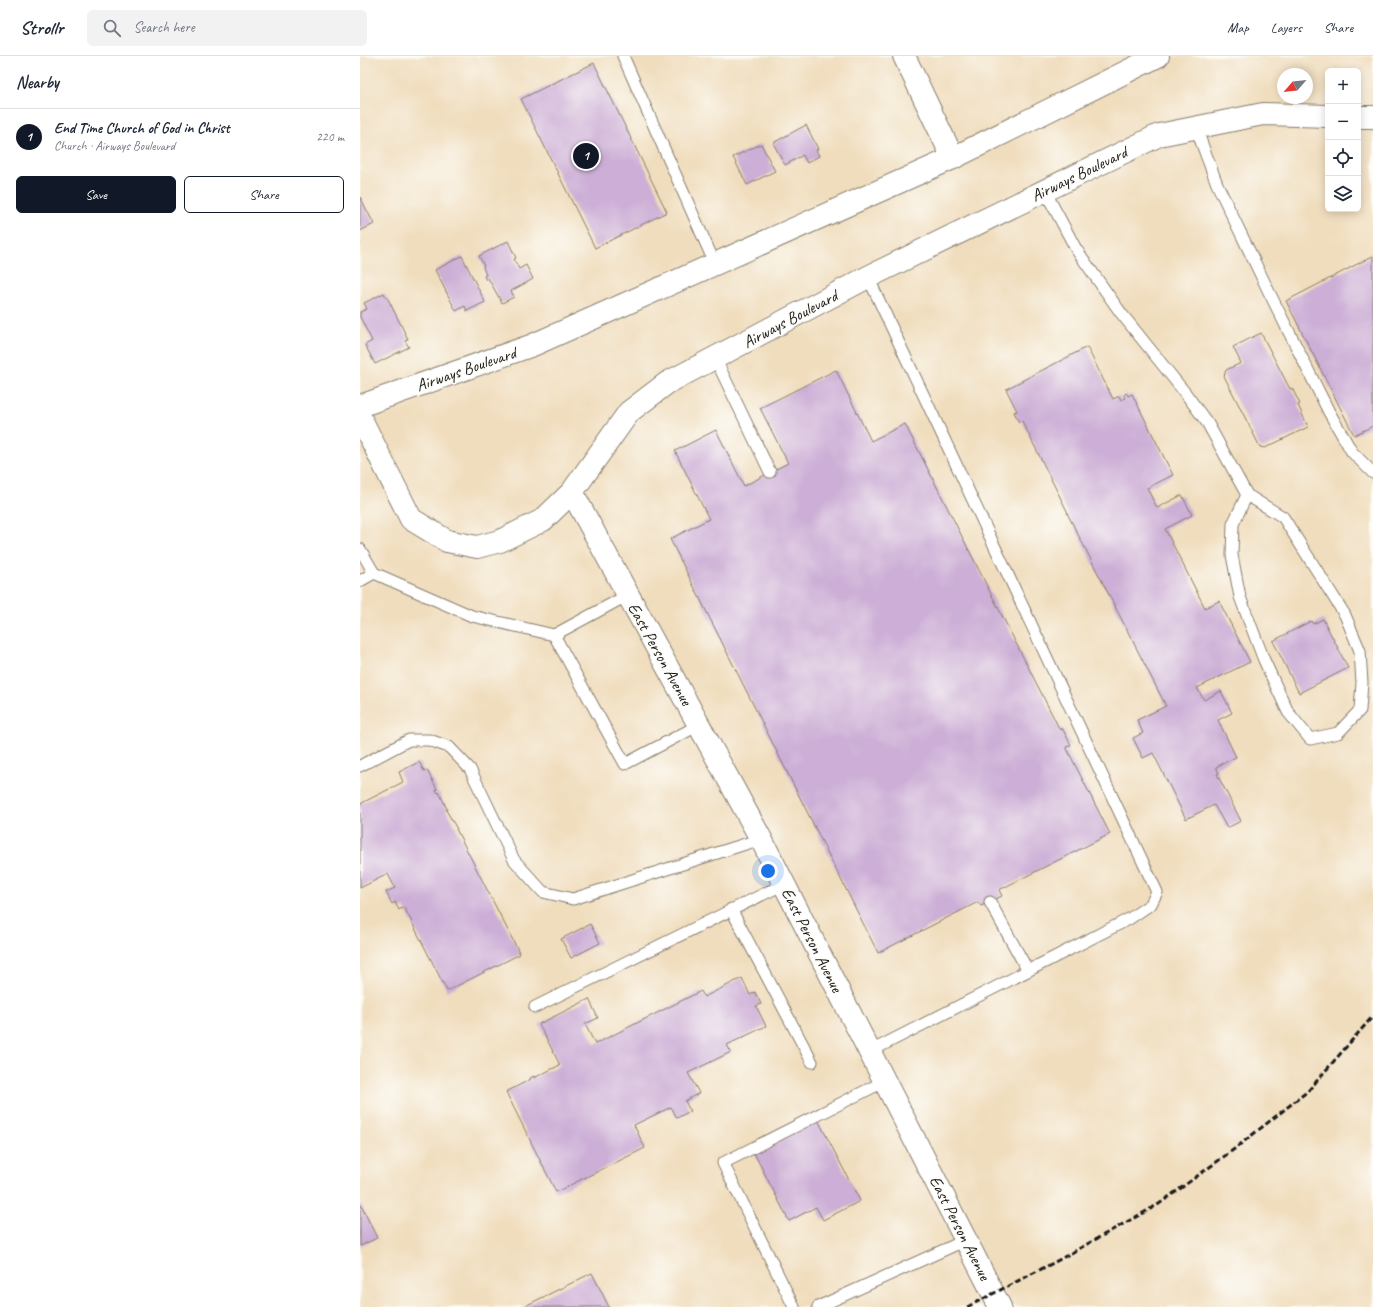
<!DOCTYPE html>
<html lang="en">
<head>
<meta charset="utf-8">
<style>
	body { margin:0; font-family:Caveat,sans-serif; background:#f2f2f3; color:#1f2937 }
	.controls { position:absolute; right:12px; top:12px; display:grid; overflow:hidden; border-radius:6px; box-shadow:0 2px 10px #0003 }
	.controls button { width:36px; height:36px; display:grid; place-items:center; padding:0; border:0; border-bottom:1px solid #e0e1e3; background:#fff; color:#1f2937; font:20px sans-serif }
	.compass { position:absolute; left:917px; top:12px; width:36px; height:36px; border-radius:50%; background:#fff; box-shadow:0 2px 10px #0003; rotate:242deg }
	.you { position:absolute; left:408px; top:815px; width:14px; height:14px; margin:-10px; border:3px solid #fff; border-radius:50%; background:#1a73e8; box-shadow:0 0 0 6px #1a73e833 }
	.badge { display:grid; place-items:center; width:26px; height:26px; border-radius:50%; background:#111827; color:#fff; font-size:13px; font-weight:700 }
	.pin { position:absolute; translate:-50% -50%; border:2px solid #fff; box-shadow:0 1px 4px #0006 }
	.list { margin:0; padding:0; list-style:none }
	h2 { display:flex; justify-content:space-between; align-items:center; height:52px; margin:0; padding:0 16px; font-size:17px }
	h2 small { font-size:13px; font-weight:400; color:#747a83 }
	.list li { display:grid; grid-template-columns:26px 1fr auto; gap:12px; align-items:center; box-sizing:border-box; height:56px; padding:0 16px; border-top:1px solid #e0e1e3 }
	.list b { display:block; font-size:15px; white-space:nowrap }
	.list p { margin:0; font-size:13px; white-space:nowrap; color:#747a83 }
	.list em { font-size:13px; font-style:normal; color:#747a83 }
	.actions { display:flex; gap:8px; padding:12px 16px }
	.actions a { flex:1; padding:9px 0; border:1px solid #111827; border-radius:6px; text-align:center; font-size:14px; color:#111827 }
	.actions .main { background:#111827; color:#fff }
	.icon { flex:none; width:22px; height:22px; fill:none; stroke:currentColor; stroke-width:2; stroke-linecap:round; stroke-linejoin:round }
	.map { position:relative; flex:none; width:1013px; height:1251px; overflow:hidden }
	header { display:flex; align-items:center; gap:24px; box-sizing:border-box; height:56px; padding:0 20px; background:#fff; border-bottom:1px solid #e0e1e3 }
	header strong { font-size:19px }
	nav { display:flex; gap:22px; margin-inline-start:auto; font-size:14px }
	.search { width:280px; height:36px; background:#f2f2f3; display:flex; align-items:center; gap:10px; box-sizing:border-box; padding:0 14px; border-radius:6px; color:#747a83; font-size:15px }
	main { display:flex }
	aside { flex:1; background:#fff }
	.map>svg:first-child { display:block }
	.building { fill:#ccaed6 }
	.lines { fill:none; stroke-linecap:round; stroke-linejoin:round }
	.lane-casing { stroke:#867c6c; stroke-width:13 }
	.street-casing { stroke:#867c6c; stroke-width:24 }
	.secondary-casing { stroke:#867c6c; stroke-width:24 }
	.primary-casing { stroke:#867c6c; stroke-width:24 }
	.lane { stroke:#fff; stroke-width:11 }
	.street { stroke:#fff; stroke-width:22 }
	.secondary { stroke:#fff; stroke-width:22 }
	.primary { stroke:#fff; stroke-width:22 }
	.rail { stroke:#1c1c1c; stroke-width:3; stroke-dasharray:6 3; stroke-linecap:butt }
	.labels { text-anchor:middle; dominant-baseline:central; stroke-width:3; stroke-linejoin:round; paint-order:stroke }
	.street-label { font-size:17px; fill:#1c1c1c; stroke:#fdfcf7 }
</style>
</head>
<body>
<header>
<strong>Strollr</strong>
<div class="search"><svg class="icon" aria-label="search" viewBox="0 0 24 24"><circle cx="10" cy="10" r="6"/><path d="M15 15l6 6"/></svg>Search here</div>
<nav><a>Map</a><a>Layers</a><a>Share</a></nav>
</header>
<main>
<aside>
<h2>Nearby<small></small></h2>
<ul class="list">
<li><span class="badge">1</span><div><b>End Time Church of God in Christ</b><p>Church · Airways Boulevard</p></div><em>220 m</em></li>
</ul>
<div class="actions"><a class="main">Save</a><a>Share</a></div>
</aside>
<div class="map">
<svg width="1013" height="1251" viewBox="0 0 1013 1251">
	<rect width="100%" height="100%" fill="#fdfcf7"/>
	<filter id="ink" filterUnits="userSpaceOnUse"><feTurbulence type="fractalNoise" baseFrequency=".025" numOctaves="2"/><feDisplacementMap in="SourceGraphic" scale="8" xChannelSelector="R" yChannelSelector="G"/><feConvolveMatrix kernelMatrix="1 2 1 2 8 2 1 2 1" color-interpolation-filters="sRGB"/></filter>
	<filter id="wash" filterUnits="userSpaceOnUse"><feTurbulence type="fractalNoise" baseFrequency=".012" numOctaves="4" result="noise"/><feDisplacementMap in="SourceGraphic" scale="16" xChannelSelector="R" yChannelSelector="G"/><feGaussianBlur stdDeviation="0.9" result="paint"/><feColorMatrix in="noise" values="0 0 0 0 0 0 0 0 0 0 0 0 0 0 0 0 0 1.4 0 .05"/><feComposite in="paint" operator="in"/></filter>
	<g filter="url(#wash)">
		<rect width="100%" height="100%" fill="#f0ddbd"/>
		<g id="blocks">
			<path class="building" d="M234 7 307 156 235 192 161 43Z
				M446 69 458 93 456 94 459 100 447 107 443 99 425 109 413 87Z
				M401 88 415 115 387 129 373 101Z
				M0 141 14 168 0 175Z
				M148 185 156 202 154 203 159 213 166 209 173 223 151 235 154 241 142 247 128 222 126 224 124 220 126 219 123 211 124 210 119 200Z
				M102 200 125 246 107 255 105 250 96 255 75 214Z
				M1013 200V370L994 379 926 245Z
				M24 237 26 241H27L48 283 45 285 49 291 15 308 5 289 12 285 0 261V256L7 253 4 247Z
				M901 277 930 333 932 332 940 348 938 349 948 371 905 392 900 391 864 320 866 314 881 307 873 291Z
				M727 291 753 343 759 340 761 344 765 342 764 339 766 337 768 340 772 338 813 419 787 432 797 452 822 439 832 459 805 473 845 552 859 545 890 606 837 632 844 644 861 635 872 657 858 664 876 701 856 711 859 717 857 718 881 765 867 772 854 749 826 763 793 697 783 702 773 682 783 677 777 664 806 650 707 457H708L662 365 659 366 654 356 657 355 646 333Z
				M476 314 511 385 545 368 700 674 702 672 711 689 706 691 750 778 639 834 642 840 621 850 618 846 518 897 310 483 349 463 315 395 356 374 384 430 428 407 400 352Z
				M963 563 988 612 939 637 913 585 951 565 953 568Z
				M59 706 64 715 66 714 68 716 77 733 76 734 78 737 79 736 87 753 86 754 97 773H96L160 898 87 935 44 851 39 854 35 846 32 848 26 836 35 832 28 818 0 832V748L43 726 39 716Z
				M230 868 240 887 211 902 201 883Z
				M382 922 390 939 395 936 401 948 396 950 406 970 367 989 371 996 328 1017 339 1037 325 1045 330 1055 317 1062 311 1051 274 1069 285 1092 196 1136 146 1036 171 1023 170 1022 174 1020V1022L200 1009 179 968 229 943 238 962 225 968 235 988 341 935 344 941Z
				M458 1064 500 1145 463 1164 456 1151 429 1165 394 1097Z
				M0 1147 17 1182 0 1190Z
				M232 1217 249 1251H163Z"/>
		</g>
	</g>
	<g filter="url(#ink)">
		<use href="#blocks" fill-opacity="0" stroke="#867c6c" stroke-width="1"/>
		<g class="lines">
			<defs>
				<path id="lane" d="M263 0 355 208
					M836 72 857 128 910 238 969 356 992 396 1013 417
					M685 135 716 193 761 257 826 338 848 368 887 439 873 468 872 499 880 541 904 604 928 656 950 683 978 677 1000 654 1002 627 1000 595 985 559 923 461 887 439
					M508 221 797 836 791 848 769 863 509 996
					M355 302 410 416
					M0 493 14 517 0 525
					M14 517 112 560 194 579
					M268 539 194 579 265 708 339 669
					M0 710 49 684H69L89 691 110 713 154 804 183 836 213 843 401 783
					M630 846 668 915
					M371 853 452 1006
					M175 951 424 828
					M434 1251 363 1107 525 1025
					M458 1251 606 1184"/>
				<path id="street" d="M544 0 593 102"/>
				<path id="secondary" d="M998 61H1013
					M0 361 51 463 87 485 117 491 140 485 183 464 212 436 269 356 307 327 508 221 799 79 903 58 968 60
					M212 436 401 783 640 1251"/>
				<path id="primary" d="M0 350 173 289 593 102 798 0"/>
			</defs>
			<use href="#lane" class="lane-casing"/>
			<use href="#street" class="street-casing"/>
			<use href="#secondary" class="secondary-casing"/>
			<use href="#primary" class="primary-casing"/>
			<use href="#lane" class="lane"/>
			<use href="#street" class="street"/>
			<use href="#secondary" class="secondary"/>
			<use href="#primary" class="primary"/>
			<path class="rail" d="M607 1251 695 1206 799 1148 873 1094 948 1035 1013 960"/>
		</g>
	</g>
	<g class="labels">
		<g class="street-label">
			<text transform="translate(719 118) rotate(-26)">Airways Boulevard</text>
			<text transform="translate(430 263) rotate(-28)">Airways Boulevard</text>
			<text transform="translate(106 313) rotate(-19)">Airways Boulevard</text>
			<text transform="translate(300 598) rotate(61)">East Person Avenue</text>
			<text transform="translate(452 884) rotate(63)">East Person Avenue</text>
			<text transform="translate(600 1172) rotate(63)">East Person Avenue</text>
		</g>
	</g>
</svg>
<div class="controls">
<button>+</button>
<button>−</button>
<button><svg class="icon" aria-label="locate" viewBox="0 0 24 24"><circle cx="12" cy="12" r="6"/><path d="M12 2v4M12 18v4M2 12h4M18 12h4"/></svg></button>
<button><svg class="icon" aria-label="layers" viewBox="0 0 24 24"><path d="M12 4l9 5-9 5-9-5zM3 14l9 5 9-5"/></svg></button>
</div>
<svg class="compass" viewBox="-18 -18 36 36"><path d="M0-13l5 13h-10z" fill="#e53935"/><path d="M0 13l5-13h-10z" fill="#747a83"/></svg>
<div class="you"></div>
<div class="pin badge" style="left:226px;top:100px">1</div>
</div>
</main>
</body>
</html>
